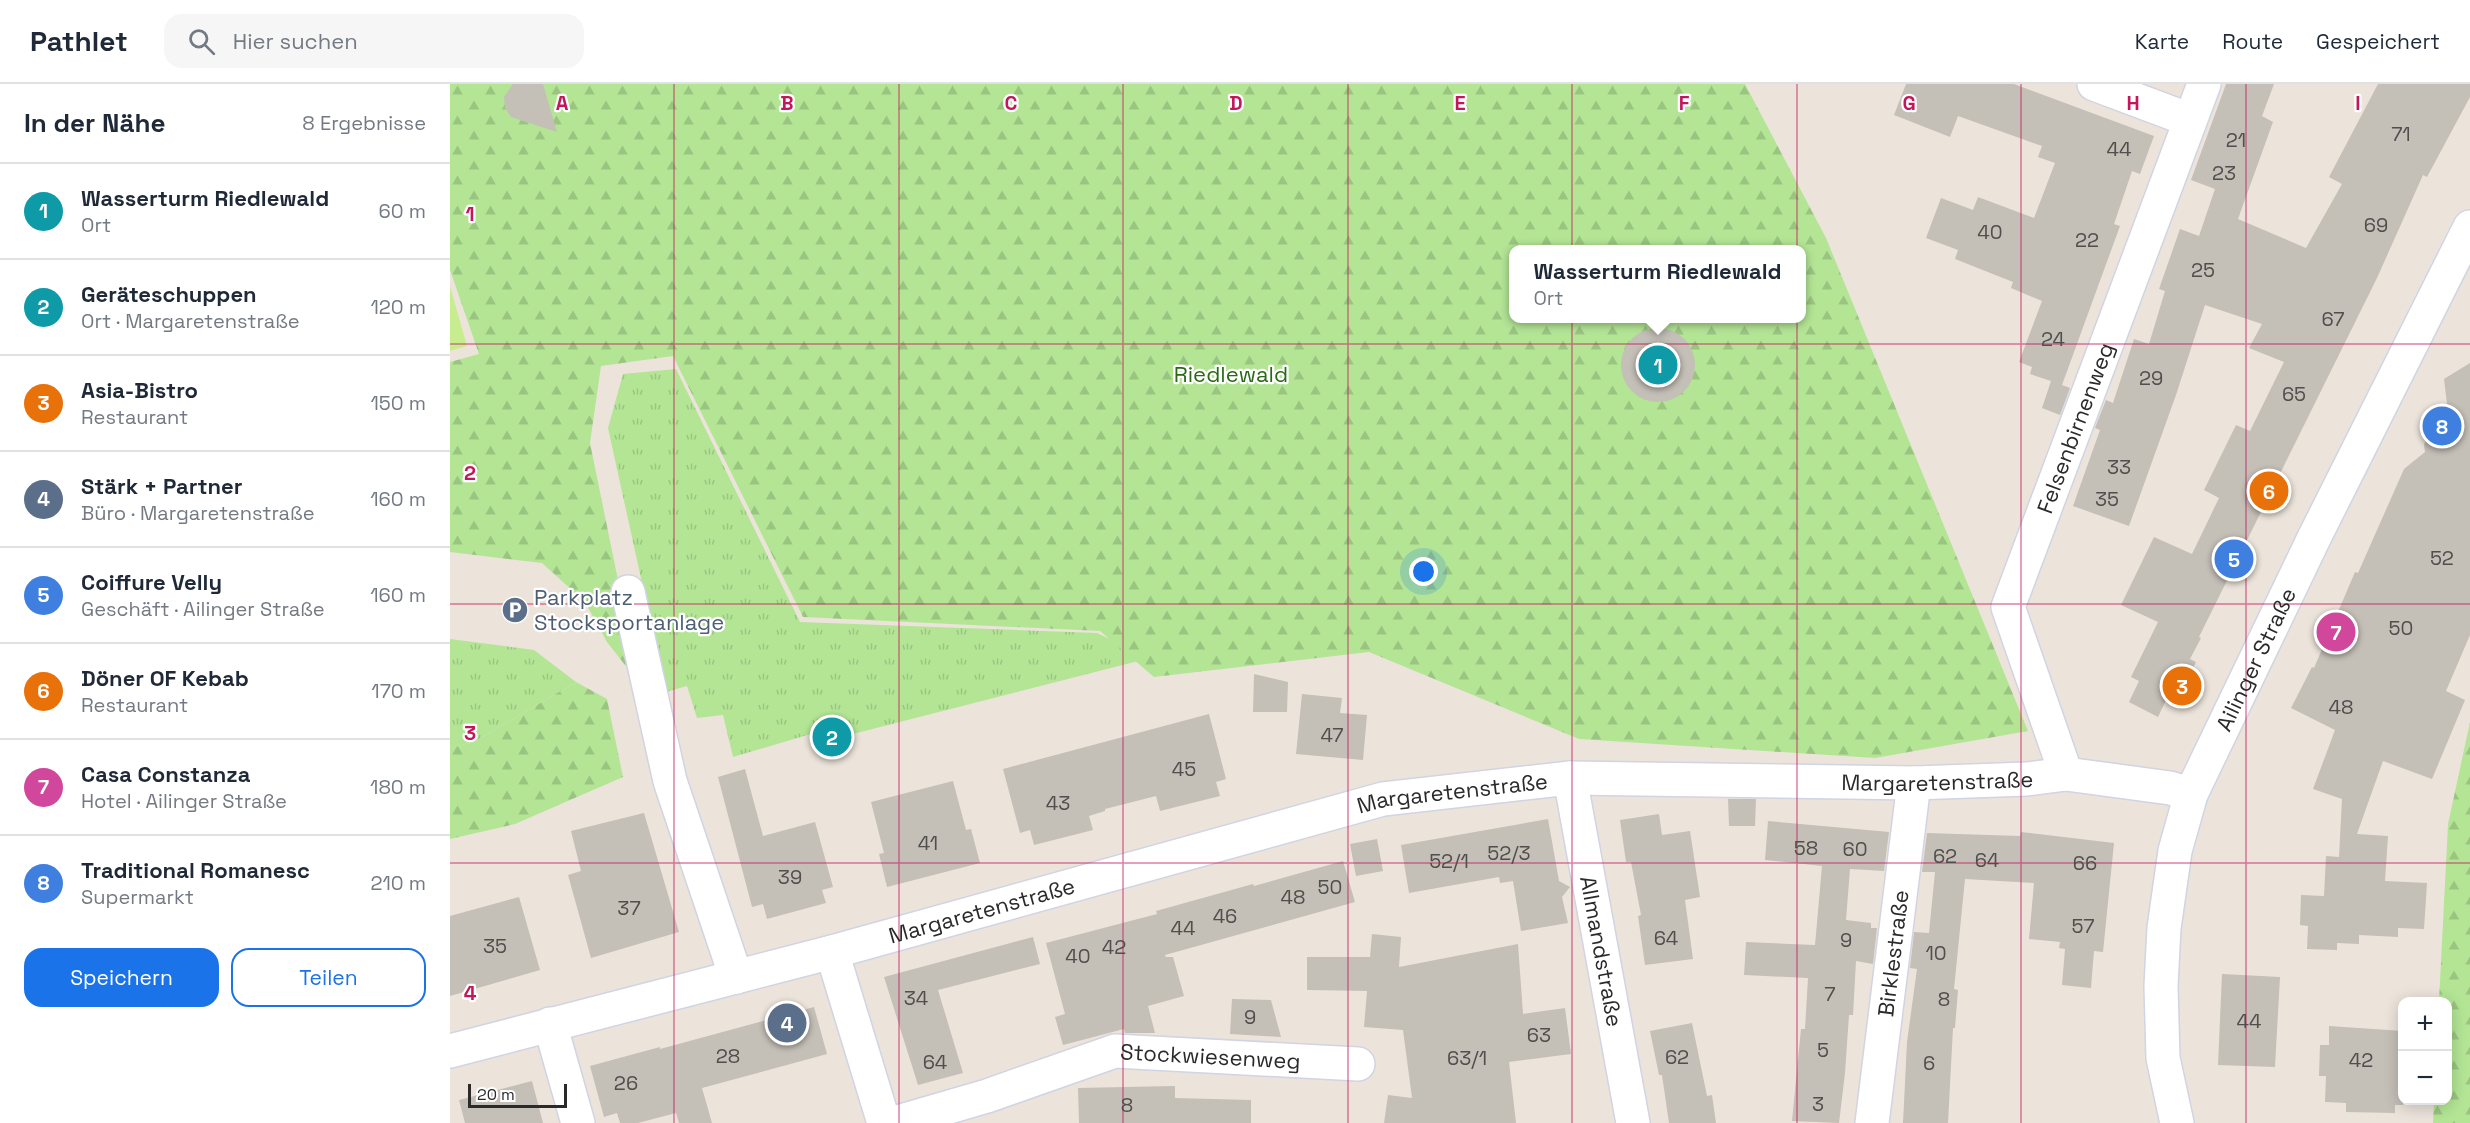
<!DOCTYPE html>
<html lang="de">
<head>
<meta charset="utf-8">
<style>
	body { margin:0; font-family:"Space Grotesk",sans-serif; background:#f6f6f7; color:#1f2937 }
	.controls { position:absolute; right:18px; bottom:18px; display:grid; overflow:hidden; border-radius:12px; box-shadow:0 3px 15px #0003 }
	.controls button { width:54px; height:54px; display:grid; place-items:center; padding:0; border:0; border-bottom:2px solid #e0e1e3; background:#fff; color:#1f2937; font:30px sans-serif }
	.scale { position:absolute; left:18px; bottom:15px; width:99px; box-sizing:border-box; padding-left:6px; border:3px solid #2a2a2a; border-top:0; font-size:16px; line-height:21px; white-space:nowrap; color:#2a2a2a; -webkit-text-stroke:4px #fff; paint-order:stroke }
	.you { position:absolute; left:974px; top:488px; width:21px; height:21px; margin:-15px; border:4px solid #fff; border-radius:50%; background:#1a73e8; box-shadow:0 0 0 9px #1a73e833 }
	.badge { display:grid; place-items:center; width:39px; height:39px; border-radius:50%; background:#1a73e8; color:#fff; font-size:20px; font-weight:700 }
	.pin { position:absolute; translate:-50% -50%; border:3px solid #fff; box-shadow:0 2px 6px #0006 }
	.popup { position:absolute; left:1059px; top:161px; width:297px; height:78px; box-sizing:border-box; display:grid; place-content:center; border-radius:12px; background:#fff; filter:drop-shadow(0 2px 4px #0005); font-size:20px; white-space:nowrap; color:#747a83 }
	.popup b { font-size:22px; color:#1f2937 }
	.popup::after { content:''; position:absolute; left:50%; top:100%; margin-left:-12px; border:12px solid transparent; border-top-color:#fff }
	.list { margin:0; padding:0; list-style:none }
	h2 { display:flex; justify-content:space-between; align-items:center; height:78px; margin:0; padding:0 24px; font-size:26px }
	h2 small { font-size:20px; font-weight:400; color:#747a83 }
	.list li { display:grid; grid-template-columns:39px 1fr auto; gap:18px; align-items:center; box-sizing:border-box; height:96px; padding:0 24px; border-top:2px solid #e0e1e3 }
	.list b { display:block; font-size:22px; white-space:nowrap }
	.list p { margin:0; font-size:20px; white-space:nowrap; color:#747a83 }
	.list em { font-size:20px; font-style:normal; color:#747a83 }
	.actions { display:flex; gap:12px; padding:18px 24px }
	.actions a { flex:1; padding:14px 0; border:2px solid #1a73e8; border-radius:18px; text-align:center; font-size:21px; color:#1a73e8 }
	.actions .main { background:#1a73e8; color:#fff }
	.icon { flex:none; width:33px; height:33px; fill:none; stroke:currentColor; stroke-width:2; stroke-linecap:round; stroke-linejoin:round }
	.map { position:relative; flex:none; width:2020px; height:1039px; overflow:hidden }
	header { display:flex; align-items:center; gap:36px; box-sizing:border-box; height:84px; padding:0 30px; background:#fff; border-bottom:2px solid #e0e1e3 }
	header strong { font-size:28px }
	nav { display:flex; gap:33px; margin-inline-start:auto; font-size:21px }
	.search { width:420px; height:54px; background:#f6f6f7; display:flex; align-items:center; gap:15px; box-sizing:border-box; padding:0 21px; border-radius:18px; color:#747a83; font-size:22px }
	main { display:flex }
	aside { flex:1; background:#fff }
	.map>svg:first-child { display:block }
	.grass { fill:url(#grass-tufts) }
	.forest { fill:url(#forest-firs); fill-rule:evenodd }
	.pitch { fill:#c8ed91 }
	.building { fill:#c4bfb7 }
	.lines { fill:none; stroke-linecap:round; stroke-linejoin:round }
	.minor-casing { stroke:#d0d4e3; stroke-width:36 }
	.secondary-casing { stroke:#d0d4e3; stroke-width:36 }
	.minor { stroke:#fff; stroke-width:33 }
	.secondary { stroke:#fff; stroke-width:33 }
	.grid { fill:none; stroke:#c2185b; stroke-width:1.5; stroke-opacity:0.55 }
	.labels { text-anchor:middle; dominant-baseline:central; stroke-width:4.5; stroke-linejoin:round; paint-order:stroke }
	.number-label { font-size:20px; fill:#504f4d }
	.park-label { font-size:22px; fill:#2b6917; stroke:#fff }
	.street-label { font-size:22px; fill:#2a2a2a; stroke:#fff }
	.service-label { font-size:22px; fill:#4e5e75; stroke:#fff; text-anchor:start }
	.grid-label { font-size:20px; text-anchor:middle; font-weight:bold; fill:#c2185b; stroke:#fff; stroke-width:4.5; stroke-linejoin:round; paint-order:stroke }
</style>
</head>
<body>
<header>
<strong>Pathlet</strong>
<div class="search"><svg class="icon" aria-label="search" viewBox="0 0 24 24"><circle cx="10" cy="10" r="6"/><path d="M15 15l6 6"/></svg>Hier suchen</div>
<nav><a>Karte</a><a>Route</a><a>Gespeichert</a></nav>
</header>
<main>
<aside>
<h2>In der Nähe<small>8 Ergebnisse</small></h2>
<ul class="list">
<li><span class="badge" style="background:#0f9aa8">1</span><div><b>Wasserturm Riedlewald</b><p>Ort</p></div><em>60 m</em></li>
<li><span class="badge" style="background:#0f9aa8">2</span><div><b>Geräteschuppen</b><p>Ort · Margaretenstraße</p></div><em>120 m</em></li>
<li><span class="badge" style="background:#e8710a">3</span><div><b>Asia-Bistro</b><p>Restaurant</p></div><em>150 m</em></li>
<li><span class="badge" style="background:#5c6f8a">4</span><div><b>Stärk + Partner</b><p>Büro · Margaretenstraße</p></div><em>160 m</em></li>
<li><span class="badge" style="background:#3f7fe0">5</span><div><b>Coiffure Velly</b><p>Geschäft · Ailinger Straße</p></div><em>160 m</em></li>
<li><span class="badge" style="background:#e8710a">6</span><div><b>Döner OF Kebab</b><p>Restaurant</p></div><em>170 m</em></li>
<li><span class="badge" style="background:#d1479c">7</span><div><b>Casa Constanza</b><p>Hotel · Ailinger Straße</p></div><em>180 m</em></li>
<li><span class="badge" style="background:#3f7fe0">8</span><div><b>Traditional Romanesc</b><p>Supermarkt</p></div><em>210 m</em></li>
</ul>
<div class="actions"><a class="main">Speichern</a><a>Teilen</a></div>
</aside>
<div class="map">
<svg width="2020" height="1039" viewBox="0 0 2020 1039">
	<defs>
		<pattern id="grass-tufts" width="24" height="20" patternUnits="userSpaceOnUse" patternTransform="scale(1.5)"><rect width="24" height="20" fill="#b3e595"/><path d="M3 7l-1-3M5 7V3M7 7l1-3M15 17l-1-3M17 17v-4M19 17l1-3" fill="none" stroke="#9ac581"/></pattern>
		<pattern id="forest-firs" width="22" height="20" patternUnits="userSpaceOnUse" patternTransform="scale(1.5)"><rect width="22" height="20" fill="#b3e595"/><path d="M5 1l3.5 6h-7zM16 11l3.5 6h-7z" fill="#9ac581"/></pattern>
	</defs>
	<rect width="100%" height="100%" fill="#ece4db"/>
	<path class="grass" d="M226 285 350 538 647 549 700 574 399 651 394 640 283 673 273 631 247 634 237 602 216 608 158 344 173 290Z
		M0 555 84 566 126 598 24 658 0 664Z"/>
	<path class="forest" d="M0 0H1295L1376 154 1578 647 1425 674 1129 655 919 568 704 593 650 547 353 533 223 272 151 282 140 359 189 599 157 558 135 518 92 479 0 468V278L29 270 0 186ZM1064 166H1352V234H1064Z
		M126 598 157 615 173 693 65 740 0 755V664L24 658Z
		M2020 638V1039H1983L1984 1017 1998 1016V918L1989 917 1998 740Z"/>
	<path class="pitch" d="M0 202 17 262 0 267Z"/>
	<path class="building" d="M63 0H93L107 48 61 33 55 24 54 13Z
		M1456 0H1564L1704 52 1690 90 1682 87 1664 140 1670 142 1612 301 1620 304 1610 331 1592 324 1601 297 1604 298 1580 290 1582 283 1569 278 1592 217 1561 204 1563 198 1505 175 1508 166 1476 154 1491 114 1523 126 1528 113 1584 134 1605 79 1588 73 1592 62 1508 32 1500 53 1444 31Z
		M1776 0H1824L1812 32 1823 38 1788 135 1856 164 1892 100 1879 93 1928 0H2020V13L1977 93 1973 91 1927 194 1749 553 1751 554 1740 575 1746 578 1727 617 1718 612 1708 633 1679 618 1689 597 1681 593 1708 538 1671 521 1704 453 1742 470 1769 414 1754 406 1786 341 1800 347 1834 278 1799 264 1812 240 1755 221 1726 311 1679 442 1623 422 1650 346 1645 344 1656 316 1663 319 1684 255 1699 260 1715 207 1709 205 1730 145 1749 152 1765 105 1741 96Z
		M1171 281a37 37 0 1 1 74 0a37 37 0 1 1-74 0Z
		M2020 279V551L1996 607 2015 616 1982 695 1933 677 1907 750 1938 752 1935 797 1977 799 1974 845 1948 844V853L1909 851V860L1887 859V866L1857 865 1858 842 1850 841 1851 811 1874 812 1876 772 1889 773 1892 715 1863 705 1885 646 1841 624 1862 583 1864 584 1905 488 1908 489 1954 385 1975 368 1974 361 1985 330 1998 328 1994 295Z
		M804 590 838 598 837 628H803Z
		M852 610 892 614 890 629 917 631 913 676 846 670Z
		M759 630 776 695 766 698 770 712 710 727 706 712 655 725V727L639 732 643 746 584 761 580 746 570 749 553 685Z
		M295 685 313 752 365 738 383 803 372 806 376 819 317 835 313 820 302 823 268 693Z
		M503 697 516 746 521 745 530 779 437 803 429 770 434 769 421 718Z
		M1278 715H1306L1305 742H1279Z
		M194 729 229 848 141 874 118 791 131 787 121 747Z
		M1209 730 1212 751 1240 747 1250 813 1235 816 1243 875 1195 881 1188 832 1191 831 1181 778H1176L1170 736Z
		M1098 735 1109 797 1120 803 1112 813 1118 839 1071 847 1063 797 1050 799 1049 793 959 809 951 761Z
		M1318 737 1439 748 1434 787 1400 785 1396 836 1421 839V844H1427L1423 880 1406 877 1403 931H1399L1395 989 1389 1039 1342 1037 1351 945H1355L1358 894 1294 891 1296 858 1365 861 1372 782 1315 776Z
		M1571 748 1664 759 1653 868 1644 867 1641 904 1612 901 1615 865 1609 864 1610 858 1579 855 1584 799 1515 795 1504 905 1508 906 1505 944H1503L1498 1039H1453L1457 958 1467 885 1460 884 1464 848 1479 849 1485 788H1472L1477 749 1570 752Z
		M927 755 933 787 906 792 900 760Z
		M893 777 905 818 715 871 716 873H723L734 912 698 922 705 949H675L674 945 613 961 605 933 615 930 596 859 707 830 706 827 803 800 804 802Z
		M69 813 90 886 0 912V832Z
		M922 850 951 853 949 883 1068 860 1073 930 1115 924 1121 970 1059 978 1066 1039H934L938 1011 962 1014 953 946 914 943 917 907 857 906V873H920Z
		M583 853 590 880 488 906 513 989 468 1001 434 893Z
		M1772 890 1830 893 1825 983 1768 981Z
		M782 915 821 916 831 953 780 950Z
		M364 923 377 970 252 1004 262 1039H229L226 1029 188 1039H170L167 1029 154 1033 140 982 210 963V965Z
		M1242 939 1257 1012 1262 1011 1266 1039H1219L1212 991H1209L1200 947Z
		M1879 942 1953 947V1021H1945V1029L1896 1028V1019L1875 1018 1876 992H1869L1870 961H1879Z
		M82 997 93 1039H15L9 1016Z
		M725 1002V1014L801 1016V1039H629L628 1004Z"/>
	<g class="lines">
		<defs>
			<g id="minor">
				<path d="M1644 0 1740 36"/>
				<path d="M178 508 220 697 286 893"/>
				<path id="s1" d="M1616 690 1558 523 1754 0"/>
				<path id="s2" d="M1120 694 1183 1039"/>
				<path d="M382 868 434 1039"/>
				<path d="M100 940 128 1039"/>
				<path id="s3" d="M0 967 382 868 933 715 1120 694 1464 699 1577 695 1616 690 1720 704 1741 710"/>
				<path id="s4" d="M444 1039 537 1012 665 967 908 980"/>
				<path id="s5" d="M1422 1039 1464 699"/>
			</g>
			<g id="secondary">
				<path id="s6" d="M1727 1039 1713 974 1711 902 1714 844 1725 767 1741 710 1864 454 2020 143"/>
			</g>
		</defs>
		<use href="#minor" class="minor-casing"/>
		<use href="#secondary" class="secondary-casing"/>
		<use href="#minor" class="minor"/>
		<use href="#secondary" class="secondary"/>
	</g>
	<path class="grid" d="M224 0V1039M449 0V1039M673 0V1039M898 0V1039M1122 0V1039M1347 0V1039M1571 0V1039M1796 0V1039M0 260H2020M0 520H2020M0 779H2020"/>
	<defs>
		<symbol id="parking-disc" viewBox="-11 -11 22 22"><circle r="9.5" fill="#5c6f8a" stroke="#fff"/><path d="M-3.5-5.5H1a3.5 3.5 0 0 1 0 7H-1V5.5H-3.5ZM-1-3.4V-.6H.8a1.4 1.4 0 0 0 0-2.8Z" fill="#fff"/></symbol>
	</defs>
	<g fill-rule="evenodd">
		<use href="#parking-disc" x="50" y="511" width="30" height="30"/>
	</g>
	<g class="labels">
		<g class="number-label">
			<text x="1951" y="50">71</text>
			<text x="1786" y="56">21</text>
			<text x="1669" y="65">44</text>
			<text x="1774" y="89">23</text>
			<text x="1926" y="141">69</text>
			<text x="1540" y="148">40</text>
			<text x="1637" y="156">22</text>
			<text x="1753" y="186">25</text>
			<text x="1883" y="235">67</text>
			<text x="1603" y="255">24</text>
			<text x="1701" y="294">29</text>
			<text x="1844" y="310">65</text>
			<text x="1669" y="383">33</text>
			<text x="1657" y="415">35</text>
			<text x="1992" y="474">52</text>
			<text x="1951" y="544">50</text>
			<text x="1891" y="623">48</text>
			<text x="882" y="651">47</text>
			<text x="734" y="685">45</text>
			<text x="608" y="719">43</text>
			<text x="478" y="759">41</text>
			<text x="1356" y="764">58</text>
			<text x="1405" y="765">60</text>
			<text x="1059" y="769">52/3</text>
			<text x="1495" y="772">62</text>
			<text x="1537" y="776">64</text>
			<text x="999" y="777">52/1</text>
			<text x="1635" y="779">66</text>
			<text x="340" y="793">39</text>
			<text x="880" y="803">50</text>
			<text x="843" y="813">48</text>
			<text x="179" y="824">37</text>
			<text x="775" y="832">46</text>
			<text x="1633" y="842">57</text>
			<text x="733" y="844">44</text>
			<text x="1216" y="854">64</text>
			<text x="1396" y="856">9</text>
			<text x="45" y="862">35</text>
			<text x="664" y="863">42</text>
			<text x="1486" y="869">10</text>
			<text x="628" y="872">40</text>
			<text x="1380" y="910">7</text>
			<text x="466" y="914">34</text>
			<text x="1494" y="915">8</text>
			<text x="800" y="933">9</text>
			<text x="1799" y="937">44</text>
			<text x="1089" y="951">63</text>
			<text x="1373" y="966">5</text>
			<text x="278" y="972">28</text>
			<text x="1227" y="973">62</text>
			<text x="1017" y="974">63/1</text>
			<text x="1911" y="976">42</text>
			<text x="485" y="978">64</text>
			<text x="1479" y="979">6</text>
			<text x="176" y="999">26</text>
			<text x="1368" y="1020">3</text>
			<text x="677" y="1021">8</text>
		</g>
		<g class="park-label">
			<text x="781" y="290">Riedlewald</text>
		</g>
		<g class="street-label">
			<text stroke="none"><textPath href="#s1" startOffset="368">Felsenbirnenweg</textPath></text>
			<text stroke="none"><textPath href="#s6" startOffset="483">Ailinger Straße</textPath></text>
			<text stroke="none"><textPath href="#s3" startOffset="1522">Margaretenstraße</textPath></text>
			<text stroke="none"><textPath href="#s3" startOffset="1036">Margaretenstraße</textPath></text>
			<text stroke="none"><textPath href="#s3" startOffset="550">Margaretenstraße</textPath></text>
			<text stroke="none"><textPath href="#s2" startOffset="176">Allmandstraße</textPath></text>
			<text stroke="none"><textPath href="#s5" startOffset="171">Birklestraße</textPath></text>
			<text stroke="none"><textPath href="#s4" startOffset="328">Stockwiesenweg</textPath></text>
		</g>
		<g class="service-label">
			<text x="84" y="513">Parkplatz<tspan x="84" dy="25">Stocksportanlage</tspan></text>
		</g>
	</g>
	<g class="grid-label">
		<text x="112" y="26">A</text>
		<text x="337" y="26">B</text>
		<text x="561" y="26">C</text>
		<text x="786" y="26">D</text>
		<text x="1010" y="26">E</text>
		<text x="1234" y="26">F</text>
		<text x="1459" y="26">G</text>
		<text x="1683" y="26">H</text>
		<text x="1908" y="26">I</text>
		<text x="20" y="137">1</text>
		<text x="20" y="396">2</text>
		<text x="20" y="656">3</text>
		<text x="20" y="916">4</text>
	</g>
</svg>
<div class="controls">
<button>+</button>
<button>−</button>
</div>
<div class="scale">20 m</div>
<div class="you"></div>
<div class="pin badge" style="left:1208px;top:281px;background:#0f9aa8">1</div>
<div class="popup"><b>Wasserturm Riedlewald</b>Ort</div>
<div class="pin badge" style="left:382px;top:653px;background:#0f9aa8">2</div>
<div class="pin badge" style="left:1732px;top:602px;background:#e8710a">3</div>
<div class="pin badge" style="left:337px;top:939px;background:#5c6f8a">4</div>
<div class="pin badge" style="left:1784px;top:475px;background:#3f7fe0">5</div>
<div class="pin badge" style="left:1819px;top:407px;background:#e8710a">6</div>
<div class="pin badge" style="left:1886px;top:548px;background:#d1479c">7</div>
<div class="pin badge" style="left:1992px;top:342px;background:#3f7fe0">8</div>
</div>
</main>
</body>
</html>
